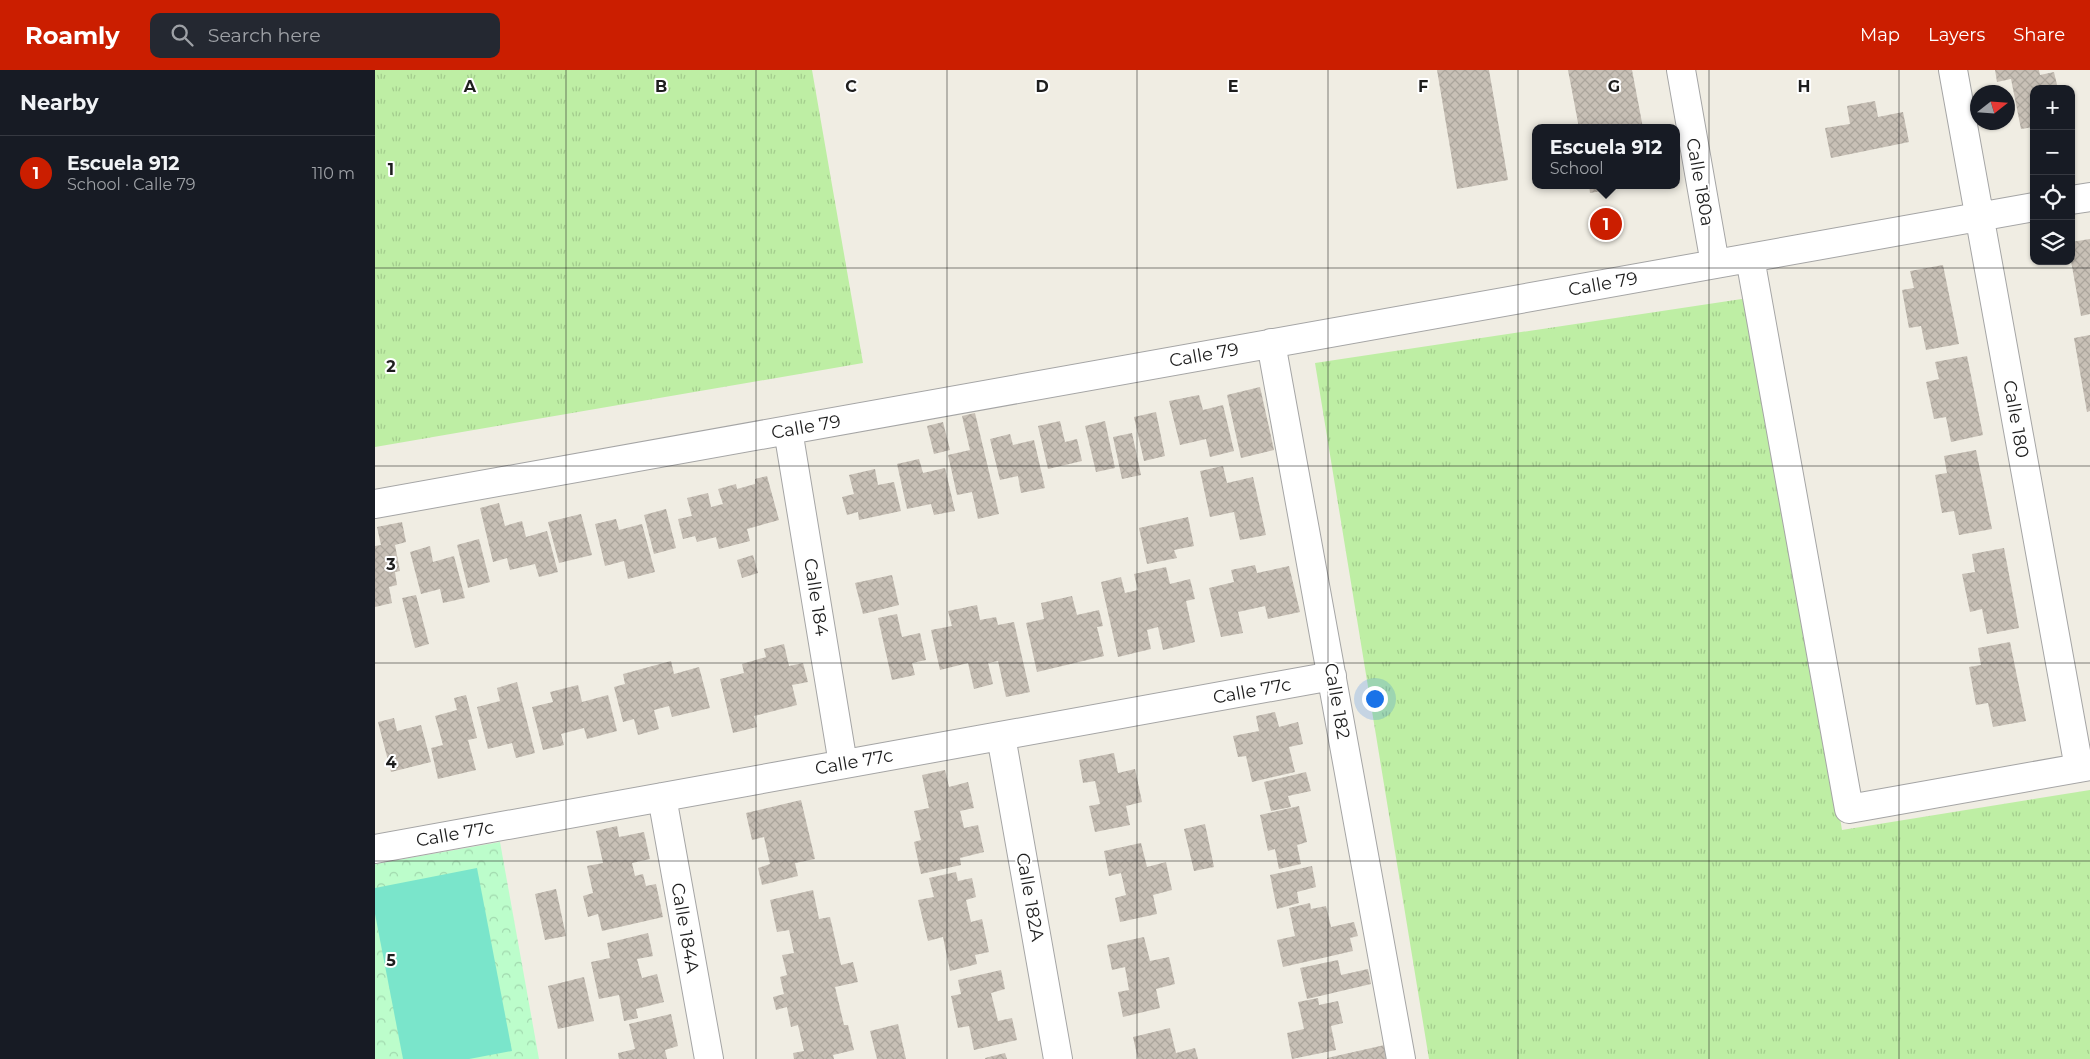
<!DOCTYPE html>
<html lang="en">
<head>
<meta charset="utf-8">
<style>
	body { margin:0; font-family:Montserrat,sans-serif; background:#242831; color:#f1f3f6 }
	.controls { position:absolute; right:15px; top:15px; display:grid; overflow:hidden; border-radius:10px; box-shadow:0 1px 4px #0004 }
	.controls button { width:45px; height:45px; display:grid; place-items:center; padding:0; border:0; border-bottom:1px solid #363941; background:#171b24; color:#f1f3f6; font:25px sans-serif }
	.compass { position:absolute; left:1595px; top:15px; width:45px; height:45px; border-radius:50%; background:#171b24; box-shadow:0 1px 4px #0004; rotate:73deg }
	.you { position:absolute; left:999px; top:628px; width:18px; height:18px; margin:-12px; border:4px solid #fff; border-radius:50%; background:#1a73e8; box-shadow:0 0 0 8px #1a73e833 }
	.badge { display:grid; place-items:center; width:32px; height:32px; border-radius:50%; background:#cb1e00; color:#fff; font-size:16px; font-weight:700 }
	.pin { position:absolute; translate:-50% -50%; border:2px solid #fff; box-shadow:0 1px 5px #0006 }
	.popup { position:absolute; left:1157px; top:54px; width:148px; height:65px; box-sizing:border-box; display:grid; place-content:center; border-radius:10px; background:#171b24; filter:drop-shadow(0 1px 4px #0005); font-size:16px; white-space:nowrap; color:#9ea1a6 }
	.popup b { font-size:19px; color:#f1f3f6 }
	.popup::after { content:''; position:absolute; left:50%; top:100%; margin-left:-10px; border:10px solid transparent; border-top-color:#171b24 }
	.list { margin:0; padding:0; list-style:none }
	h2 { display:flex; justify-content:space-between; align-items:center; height:65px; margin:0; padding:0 20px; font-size:21px }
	h2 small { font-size:16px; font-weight:400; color:#9ea1a6 }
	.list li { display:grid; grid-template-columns:32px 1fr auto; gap:15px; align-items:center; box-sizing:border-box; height:75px; padding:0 20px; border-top:1px solid #363941 }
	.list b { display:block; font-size:19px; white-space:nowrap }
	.list p { margin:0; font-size:16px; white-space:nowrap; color:#9ea1a6 }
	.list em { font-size:16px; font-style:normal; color:#9ea1a6 }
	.icon { flex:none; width:28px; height:28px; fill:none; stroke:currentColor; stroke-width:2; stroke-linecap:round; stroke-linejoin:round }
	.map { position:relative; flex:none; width:1715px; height:989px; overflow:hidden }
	header { display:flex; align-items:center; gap:30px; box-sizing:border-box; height:70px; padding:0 25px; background:#cb1e00; color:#fff }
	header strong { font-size:24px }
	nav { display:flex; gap:28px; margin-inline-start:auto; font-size:18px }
	.search { width:350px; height:45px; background:#242831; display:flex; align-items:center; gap:12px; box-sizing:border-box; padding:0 18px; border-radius:10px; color:#9ea1a6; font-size:19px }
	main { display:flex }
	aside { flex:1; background:#171b24 }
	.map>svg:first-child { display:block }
	.grass { fill:url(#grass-tufts) }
	.park { fill:url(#park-crowns) }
	.pitch { fill:#7ae5cb }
	.building { fill:url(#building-cross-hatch) }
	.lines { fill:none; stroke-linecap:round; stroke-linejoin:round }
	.minor-casing { stroke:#a5a5a5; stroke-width:30 }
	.minor { stroke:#fff; stroke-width:28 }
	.grid { fill:none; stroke:#1e1e1e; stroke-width:1; stroke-opacity:0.55 }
	.labels { text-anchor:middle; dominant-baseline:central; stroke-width:4; stroke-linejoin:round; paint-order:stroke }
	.street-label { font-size:18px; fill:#1e1e1e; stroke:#fff }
	.grid-label { font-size:16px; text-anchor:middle; font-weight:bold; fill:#1e1e1e; stroke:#fff; stroke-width:4; stroke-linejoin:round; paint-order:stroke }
</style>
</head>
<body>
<header>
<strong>Roamly</strong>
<div class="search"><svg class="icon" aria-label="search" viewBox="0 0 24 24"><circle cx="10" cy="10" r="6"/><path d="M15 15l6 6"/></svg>Search here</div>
<nav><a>Map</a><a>Layers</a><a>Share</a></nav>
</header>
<main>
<aside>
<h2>Nearby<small></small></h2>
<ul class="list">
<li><span class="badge">1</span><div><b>Escuela 912</b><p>School · Calle 79</p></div><em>110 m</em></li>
</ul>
</aside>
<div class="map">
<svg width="1715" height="989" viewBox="0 0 1715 989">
	<defs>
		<pattern id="grass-tufts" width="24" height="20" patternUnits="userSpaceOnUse" patternTransform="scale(1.25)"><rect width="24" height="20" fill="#beeea4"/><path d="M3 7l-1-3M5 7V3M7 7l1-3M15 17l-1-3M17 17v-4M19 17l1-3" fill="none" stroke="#a3cc8d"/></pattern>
		<pattern id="park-crowns" width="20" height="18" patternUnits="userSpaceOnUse" patternTransform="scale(1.25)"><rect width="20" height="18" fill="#bcfdcb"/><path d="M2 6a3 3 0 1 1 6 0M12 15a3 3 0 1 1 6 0" fill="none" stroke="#a1d8ae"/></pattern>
		<pattern id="building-cross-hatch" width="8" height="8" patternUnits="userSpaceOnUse" patternTransform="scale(1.25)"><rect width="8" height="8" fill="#c8c0b6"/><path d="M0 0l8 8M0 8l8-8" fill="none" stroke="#aba59c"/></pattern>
	</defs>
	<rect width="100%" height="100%" fill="#f0ede3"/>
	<path class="grass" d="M0 0H437L488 293 0 377Z
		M1380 227 1467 760 1715 720V989H1054L940 293Z"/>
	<path class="park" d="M125 772 164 989H0V794Z"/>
	<path class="pitch" d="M102 798 137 981 94 989H28L0 844V818Z"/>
	<path class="building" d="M1062 0H1114L1133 110 1082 119Z
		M1193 0H1257L1268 58H1204Z
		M1620 0H1664L1665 5 1679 2 1683 19H1659V57L1646 59 1636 9 1622 12Z
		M1500 31 1503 47 1528 42 1534 72 1456 88 1450 58 1475 54 1472 36Z
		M1214 115H1257V116L1215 123Z
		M1715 169V244L1706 246 1696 191V172Z
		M1568 195 1584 274 1551 280 1546 256 1534 258 1527 220 1539 218 1535 201Z
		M1715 265V341L1712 342 1699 268Z
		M1592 286 1608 365 1576 372 1571 347 1559 349 1551 312 1564 309 1560 292Z
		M885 317 899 380 866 388 852 325Z
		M824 325 828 340 848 335 859 381 835 387 831 369 805 375 794 331Z
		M781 342 790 386 769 391 759 347Z
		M600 343 624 444 603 449 597 422 582 425 573 385 595 380 587 346Z
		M685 351 690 372 702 369 707 391 673 399 663 356Z
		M730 351 740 398 721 402 710 356Z
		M568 352 575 380 559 384 552 356Z
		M757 363 766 405 747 409 738 367Z
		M635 364 638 375 659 370 670 418 646 423 643 406 625 410 615 369Z
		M1601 380 1617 459 1584 465 1579 441 1567 443 1560 405 1572 403 1569 386Z
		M544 389 548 403 570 398 580 441 559 445 556 434 532 439 522 394Z
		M848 396 852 413 878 407 891 465 865 470 859 442 835 447 825 401Z
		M500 399 503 415 519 412 526 441 484 450 483 442 472 445 467 427 479 424 474 405Z
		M392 406 404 450 372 459 375 471 344 479 341 467 322 472 320 466 308 469 303 449 317 446 312 428 333 423 336 437 348 434 343 419 361 414 362 419 380 414V409Z
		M124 433 130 456 147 451 151 467 172 461 183 502 164 507 160 494 135 500 132 488 118 492 105 438Z
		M291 439 301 478 279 484 269 445Z
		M206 444 217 485 184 493 173 452Z
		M813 447 819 476 799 480 802 488 772 494 764 458Z
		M241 449 244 460 267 454 280 502 253 509 249 491 230 496 220 454Z
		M27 452 31 472 20 475 25 501 20 502 22 515 14 517 17 533 0 537V476L6 475 2 457Z
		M104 469 115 512 93 518 82 475Z
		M55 476 58 492 79 486 90 528 68 533 65 519 46 524 35 482Z
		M1629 478 1644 558 1612 564 1607 539 1595 542 1587 504 1600 502 1597 484Z
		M378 485 383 503 367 508 362 490Z
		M880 495 882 503 914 496 925 542 893 549 890 536 863 542 868 563 846 567 834 518 859 512 856 500Z
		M791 497 795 514 815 509 820 529 811 531 820 572 788 580 783 557 772 560 776 579 743 587 726 512 746 507 750 523 763 520 759 504Z
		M517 505 524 535 488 544 480 513Z
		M41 525 54 574 40 578 27 528Z
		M697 526 702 545 724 540 728 556 722 557 729 586 662 602 651 553 669 549 666 533Z
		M602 535 605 550 621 547 623 555 639 552 655 622 631 627 623 591 613 593 618 614 599 619 593 593 565 600 556 560 577 556 573 541Z
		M522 544 527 567 545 563 551 590 537 593 540 605 517 610 503 548Z
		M1635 572 1651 651 1618 657 1613 633 1601 635 1594 597 1606 595 1603 578Z
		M409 574 414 596 428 593 433 612 417 615 422 635 379 646 382 657 358 663 345 609 369 603 367 594 391 587 389 579Z
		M296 591 299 604 324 597 335 638 297 647 294 636 279 640 284 659 263 665 259 649 248 652 239 617 250 614 248 604Z
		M142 612 160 683 141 688 137 673 113 679 102 637 125 631 122 618Z
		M203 615 207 632 233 625 242 661 212 669 209 658 186 664 189 675 168 680 157 637 178 632 175 622Z
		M91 625 102 668 93 670 101 700 63 709 56 678 68 675 60 646 82 640 79 628Z
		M900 642 904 657 923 652 928 674 914 677 920 702 877 712 871 686 863 687 858 666 884 661 881 646Z
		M19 648 22 661 46 655 56 692 16 702 3 652Z
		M739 683 743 703 760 699 767 732 751 736 755 755 720 762 714 736 725 734 720 711 708 713 704 690Z
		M570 700 574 717 593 712 599 738 585 741 589 758 603 755 609 782 585 788 586 795 546 804 539 772 546 770 539 741 554 738 547 705Z
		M931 702 936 721 913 726 916 737 896 741 889 712Z
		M426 730 440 789 420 793 423 806 387 815 383 798 395 794 389 767 377 770 371 743Z
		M924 736 932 772 922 775 926 794 904 799 900 779 893 781 885 745Z
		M830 754 839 797 819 801 809 759Z
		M242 756 244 767 269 762 275 789 257 793 260 806 268 804 271 816 281 814 288 847 227 861 223 844 213 847 208 826 218 823 212 796 228 793 221 761Z
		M766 773 772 797 791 792 797 820 778 825 782 844 745 852 740 828 751 825 746 803 734 806 729 781Z
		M937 796 941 817 922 822 924 833 902 839 895 805Z
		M581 802 583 811 597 808 601 827 591 830 596 852 607 849 614 882 600 885 602 894 575 901 568 867 553 871 543 830 559 827 554 808Z
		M181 819 191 866 170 870 160 824Z
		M438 820 444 849 455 847 466 895 478 892 483 912 460 917 469 955H473L479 980 458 985 459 989H419L418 983 429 981 423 955 416 957 412 937 401 940 398 927 409 924 405 907 412 905 407 885 419 883 414 860 402 862 395 830Z
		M935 833 936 839 951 836 956 857 979 852 983 866 975 868 978 881 908 897 902 870 920 866 914 838Z
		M273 863 278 886 262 889 267 908 282 904 289 932 261 939 263 948 249 951 244 925 224 929 216 892 235 888 232 873Z
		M769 867 775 891 794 887 800 914 781 919 785 938 748 947 743 922 754 920 750 897 737 900 732 875Z
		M963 890 966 905 993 899 996 914 932 929 925 898Z
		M626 900 630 919 616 923 623 951 637 948 642 970 599 980 594 956 583 958 576 926 586 924 583 910Z
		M209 907 219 951 183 959 173 916Z
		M943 928 944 935 963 931 968 953 956 956 961 980 917 989 912 963 929 959 923 932Z
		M296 944 303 976 290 980 292 989H244L243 983 260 979 254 954Z
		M523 954 531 989H502L495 961Z
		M795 958 801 983 820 978 823 989H763L758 967Z
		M1014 974 1017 989H952V988Z
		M630 983 632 989H610V988Z"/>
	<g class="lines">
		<defs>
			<path id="minor" d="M1306 0 1340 194
				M1578 0 1704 698
				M1696 130 1715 127
				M1375 188 1474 739 1715 696
				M896 273 1026 989
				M413 360 468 694
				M0 434 1659 137
				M626 666 683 989
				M287 727 334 989
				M0 779 957 606"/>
		</defs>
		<use href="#minor" class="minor-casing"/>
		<use href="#minor" class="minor"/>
	</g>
	<path class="grid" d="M191 0V989M381 0V989M572 0V989M762 0V989M953 0V989M1143 0V989M1334 0V989M1524 0V989M0 198H1715M0 396H1715M0 593H1715M0 791H1715"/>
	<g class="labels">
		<g class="street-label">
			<text transform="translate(1325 112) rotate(80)">Calle 180a</text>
			<text transform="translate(1228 214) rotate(-10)">Calle 79</text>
			<text transform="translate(829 285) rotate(-10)">Calle 79</text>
			<text transform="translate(1641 349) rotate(80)">Calle 180</text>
			<text transform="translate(431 357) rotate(-10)">Calle 79</text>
			<text transform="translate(441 527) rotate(81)">Calle 184</text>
			<text transform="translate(877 621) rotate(-10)">Calle 77c</text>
			<text transform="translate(962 631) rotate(80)">Calle 182</text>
			<text transform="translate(479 692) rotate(-10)">Calle 77c</text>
			<text transform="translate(80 764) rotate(-10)">Calle 77c</text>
			<text transform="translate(655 827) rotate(80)">Calle 182A</text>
			<text transform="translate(310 858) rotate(80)">Calle 184A</text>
		</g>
	</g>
	<g class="grid-label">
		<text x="95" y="22">A</text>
		<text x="286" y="22">B</text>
		<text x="476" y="22">C</text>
		<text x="667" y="22">D</text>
		<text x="858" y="22">E</text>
		<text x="1048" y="22">F</text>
		<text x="1239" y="22">G</text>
		<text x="1429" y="22">H</text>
		<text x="16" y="105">1</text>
		<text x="16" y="302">2</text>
		<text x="16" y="500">3</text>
		<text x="16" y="698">4</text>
		<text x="16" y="896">5</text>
	</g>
</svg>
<div class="controls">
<button>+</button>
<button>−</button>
<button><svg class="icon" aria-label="locate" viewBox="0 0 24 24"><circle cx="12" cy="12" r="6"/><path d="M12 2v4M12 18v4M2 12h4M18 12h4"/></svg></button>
<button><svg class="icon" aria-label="layers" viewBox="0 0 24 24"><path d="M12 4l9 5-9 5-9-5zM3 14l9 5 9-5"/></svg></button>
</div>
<svg class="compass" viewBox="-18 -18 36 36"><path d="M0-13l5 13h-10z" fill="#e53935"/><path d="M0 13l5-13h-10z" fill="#9ea1a6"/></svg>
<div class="you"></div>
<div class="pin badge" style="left:1231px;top:154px">1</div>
<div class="popup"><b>Escuela 912</b>School</div>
</div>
</main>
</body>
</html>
